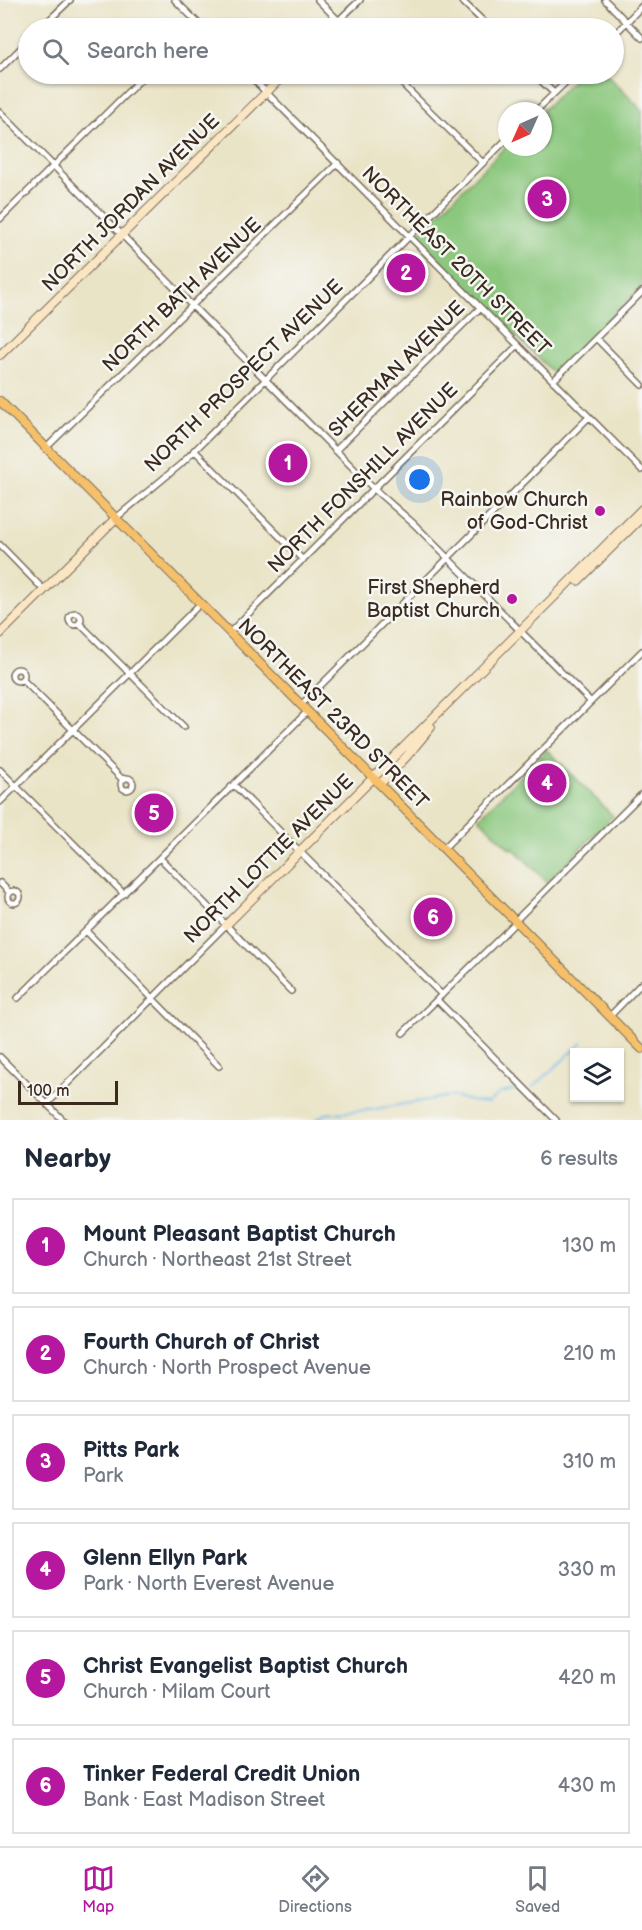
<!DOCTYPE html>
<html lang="en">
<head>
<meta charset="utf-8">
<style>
	body { margin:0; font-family:"Balsamiq Sans",sans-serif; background:#f2f2f3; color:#1f2937 }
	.controls { position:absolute; right:18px; bottom:18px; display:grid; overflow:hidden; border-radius:0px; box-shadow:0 2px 4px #0004 }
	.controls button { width:54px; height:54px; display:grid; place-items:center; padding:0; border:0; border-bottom:2px solid #e0e1e3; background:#fff; color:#1f2937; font:30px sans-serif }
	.compass { position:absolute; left:498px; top:102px; width:54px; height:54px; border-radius:50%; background:#fff; box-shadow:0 2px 4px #0004; rotate:225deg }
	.scale { position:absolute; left:18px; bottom:15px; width:100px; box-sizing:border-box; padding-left:6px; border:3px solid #3b2a1e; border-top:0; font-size:16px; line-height:21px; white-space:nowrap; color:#3b2a1e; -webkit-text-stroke:4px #f6f6f2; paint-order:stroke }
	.you { position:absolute; left:420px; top:480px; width:21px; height:21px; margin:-15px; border:4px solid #fff; border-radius:50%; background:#1a73e8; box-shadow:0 0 0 9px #1a73e833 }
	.badge { display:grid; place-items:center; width:39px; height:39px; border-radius:50%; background:#b5179e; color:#fff; font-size:20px; font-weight:700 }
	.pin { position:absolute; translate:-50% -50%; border:3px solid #fff; box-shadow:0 2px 6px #0006 }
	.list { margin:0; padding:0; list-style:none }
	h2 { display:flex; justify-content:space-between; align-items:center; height:78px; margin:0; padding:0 24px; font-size:26px }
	h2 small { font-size:20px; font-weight:400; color:#747a83 }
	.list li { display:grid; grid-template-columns:39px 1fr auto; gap:18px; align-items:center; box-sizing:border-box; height:96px; margin:0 12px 12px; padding:0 12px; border:2px solid #e0e1e3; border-radius:0px }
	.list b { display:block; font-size:22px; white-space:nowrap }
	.list p { margin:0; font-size:20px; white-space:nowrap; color:#747a83 }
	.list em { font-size:20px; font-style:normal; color:#747a83 }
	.icon { flex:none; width:33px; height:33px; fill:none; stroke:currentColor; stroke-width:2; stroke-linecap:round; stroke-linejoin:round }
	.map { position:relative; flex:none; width:642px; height:1120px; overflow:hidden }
	.search { position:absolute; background:#fff; box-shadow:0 2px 4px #0004; left:18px; right:18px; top:18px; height:66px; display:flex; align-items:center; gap:15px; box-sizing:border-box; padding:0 21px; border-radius:33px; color:#747a83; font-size:22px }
	.sheet { height:726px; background:#fff }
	nav { display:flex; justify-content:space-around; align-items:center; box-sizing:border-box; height:84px; border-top:2px solid #e0e1e3; background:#fff; font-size:16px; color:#747a83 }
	nav a { display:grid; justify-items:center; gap:3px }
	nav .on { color:#b5179e }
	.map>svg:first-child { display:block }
	.green { fill:#8bc87e; stroke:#63794e; stroke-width:1.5 }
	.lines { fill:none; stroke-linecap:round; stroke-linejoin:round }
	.stream { stroke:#6eb8e7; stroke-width:2 }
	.street-casing { stroke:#786b59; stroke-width:8 }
	.secondary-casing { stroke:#786b59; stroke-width:10 }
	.primary-casing { stroke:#786b59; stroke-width:10 }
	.street { stroke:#fff; stroke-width:5 }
	.secondary { stroke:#fbe6c4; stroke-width:8 }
	.primary { stroke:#f6c06b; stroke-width:8 }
	.poi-dot { fill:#b5179e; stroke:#f6f6f2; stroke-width:2 }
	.labels { text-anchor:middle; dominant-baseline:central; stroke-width:5; stroke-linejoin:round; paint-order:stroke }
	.street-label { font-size:20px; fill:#3b2a1e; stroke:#f6f6f2 }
	.poi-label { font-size:20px; fill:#3b2a1e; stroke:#f6f6f2; text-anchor:end }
</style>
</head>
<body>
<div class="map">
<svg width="642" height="1120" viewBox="0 0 642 1120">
	<rect width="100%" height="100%" fill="#f6f6f2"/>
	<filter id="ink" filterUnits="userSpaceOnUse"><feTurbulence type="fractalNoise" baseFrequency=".0167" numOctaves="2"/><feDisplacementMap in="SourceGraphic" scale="12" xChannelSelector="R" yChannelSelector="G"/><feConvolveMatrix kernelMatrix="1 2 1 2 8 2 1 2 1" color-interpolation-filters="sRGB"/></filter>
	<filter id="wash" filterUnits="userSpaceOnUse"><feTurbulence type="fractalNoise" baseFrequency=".008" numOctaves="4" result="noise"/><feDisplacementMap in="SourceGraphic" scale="24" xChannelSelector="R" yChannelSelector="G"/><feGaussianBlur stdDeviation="1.35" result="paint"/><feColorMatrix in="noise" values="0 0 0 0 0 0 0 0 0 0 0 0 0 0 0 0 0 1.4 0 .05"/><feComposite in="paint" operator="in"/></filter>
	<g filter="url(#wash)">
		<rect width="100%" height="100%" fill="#eae4c7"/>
		<path class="green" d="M579 74H606L642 110V286L556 372 553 373 420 240 417 235 507 145V147H543L542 111Z
			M547 750 613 816 547 882 512 847 510 849 479 818Z"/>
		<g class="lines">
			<path class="stream" d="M533 1087 582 1043
				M316 1120 325 1114 369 1110 451 1096 476 1102 488 1103 500 1093 514 1090"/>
		</g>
	</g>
	<g filter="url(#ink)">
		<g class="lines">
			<defs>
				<path id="street" d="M175 0 203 28
					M318 0 346 28
					M461 0 490 28
					M605 0 642 38
					M338 21 360 0
					M41 28 70 0
					M614 35 642 6
					M0 69 28 41
					M248 74 642 470
					M392 74 483 163
					M534 74 554 93
					M536 111 574 74
					M0 112 374 489 414 524 591 702
					M0 219 146 74
					M596 338 642 385
					M553 381 642 292
					M46 448 338 163
					M194 450 303 560
					M335 451 480 308
					M116 518 181 464 507 139
					M0 545 44 590
					M69 619a6 6 0 1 1 12 0a6 6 0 1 1-12 0Z
					M79 623 184 727
					M229 633 518 345
					M12 675a6 6 0 1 1 12 0a6 6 0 1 1-12 0Z
					M22 679 123 780
					M301 705 589 417
					M0 770 124 894
					M121 784a6 6 0 1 1 12 0a6 6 0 1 1-12 0Z
					M234 785 442 995
					M0 802 201 603
					M443 849 642 651
					M160 858 291 991
					M0 883 10 893
					M8 897a6 6 0 1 1 12 0a6 6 0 1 1-12 0Z
					M515 921 642 794
					M86 931 219 1066
					M18 998 307 712
					M437 1000 556 1120
					M609 1017 642 983
					M403 1033 516 922
					M0 1057 63 1120
					M47 1104 226 925"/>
				<path id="secondary" d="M331 28 338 21
					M0 355 285 74
					M578 581 642 517
					M0 634 116 518
					M380 784 407 756 431 727
					M226 925 642 509"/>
				<path id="primary" d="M0 401 642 1049"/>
			</defs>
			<use href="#street" class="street-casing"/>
			<use href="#secondary" class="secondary-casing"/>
			<use href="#primary" class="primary-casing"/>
			<use href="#street" class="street"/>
			<use href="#secondary" class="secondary"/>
			<use href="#primary" class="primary"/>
		</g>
	</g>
	<g class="poi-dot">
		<circle cx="600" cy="511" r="6"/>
		<circle cx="512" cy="599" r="6"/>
	</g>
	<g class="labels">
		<g class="street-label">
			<text transform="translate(131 203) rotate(-45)">NORTH JORDAN AVENUE</text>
			<text transform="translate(456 261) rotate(45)">NORTHEAST 20TH STREET</text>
			<text transform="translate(182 295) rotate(-44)">NORTH BATH AVENUE</text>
			<text transform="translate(397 369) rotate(-45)">SHERMAN AVENUE</text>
			<text transform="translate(244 376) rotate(-44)">NORTH PROSPECT AVENUE</text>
			<text transform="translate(363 478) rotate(-45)">NORTH FONSHILL AVENUE</text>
			<text transform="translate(333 714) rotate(45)">NORTHEAST 23RD STREET</text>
			<text transform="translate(269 859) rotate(-45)">NORTH LOTTIE AVENUE</text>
		</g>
		<g class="poi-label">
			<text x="588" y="500">Rainbow Church<tspan x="588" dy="23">of God-Christ</tspan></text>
			<text x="500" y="588">First Shepherd<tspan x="500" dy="23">Baptist Church</tspan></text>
		</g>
	</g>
</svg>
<div class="controls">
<button><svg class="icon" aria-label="layers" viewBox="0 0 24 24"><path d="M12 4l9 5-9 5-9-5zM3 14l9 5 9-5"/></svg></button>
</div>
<svg class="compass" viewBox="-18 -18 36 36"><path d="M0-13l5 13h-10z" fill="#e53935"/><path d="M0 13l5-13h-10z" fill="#747a83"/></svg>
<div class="scale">100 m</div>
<div class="you"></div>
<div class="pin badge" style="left:288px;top:463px">1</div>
<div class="pin badge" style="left:406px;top:273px">2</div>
<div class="pin badge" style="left:547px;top:199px">3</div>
<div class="pin badge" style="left:547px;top:783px">4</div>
<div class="pin badge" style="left:154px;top:813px">5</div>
<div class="pin badge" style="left:433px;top:917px">6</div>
<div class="search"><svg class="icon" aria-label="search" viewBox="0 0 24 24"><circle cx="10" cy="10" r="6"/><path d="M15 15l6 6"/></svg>Search here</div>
</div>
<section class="sheet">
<h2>Nearby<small>6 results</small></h2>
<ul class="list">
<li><span class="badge">1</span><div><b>Mount Pleasant Baptist Church</b><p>Church · Northeast 21st Street</p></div><em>130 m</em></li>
<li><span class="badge">2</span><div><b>Fourth Church of Christ</b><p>Church · North Prospect Avenue</p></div><em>210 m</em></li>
<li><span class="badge">3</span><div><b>Pitts Park</b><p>Park</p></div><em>310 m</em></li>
<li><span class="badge">4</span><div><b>Glenn Ellyn Park</b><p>Park · North Everest Avenue</p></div><em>330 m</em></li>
<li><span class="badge">5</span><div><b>Christ Evangelist Baptist Church</b><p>Church · Milam Court</p></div><em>420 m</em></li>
<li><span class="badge">6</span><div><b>Tinker Federal Credit Union</b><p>Bank · East Madison Street</p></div><em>430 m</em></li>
</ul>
</section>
<nav>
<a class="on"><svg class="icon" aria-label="map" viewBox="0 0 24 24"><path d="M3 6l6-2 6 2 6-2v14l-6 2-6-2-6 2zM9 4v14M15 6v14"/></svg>Map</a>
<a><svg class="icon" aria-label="directions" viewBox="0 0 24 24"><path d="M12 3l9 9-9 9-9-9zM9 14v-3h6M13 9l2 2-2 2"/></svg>Directions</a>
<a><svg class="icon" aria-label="saved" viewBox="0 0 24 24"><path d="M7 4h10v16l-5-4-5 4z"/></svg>Saved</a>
</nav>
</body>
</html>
